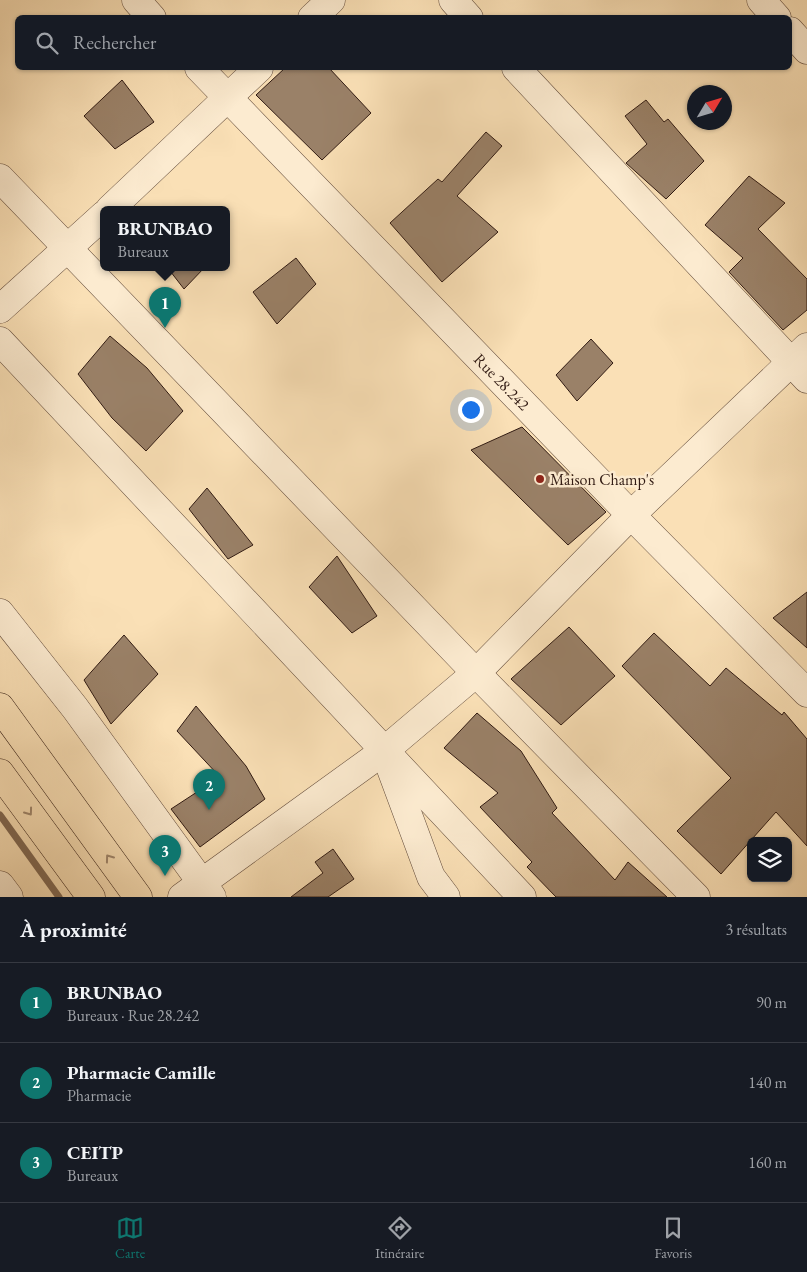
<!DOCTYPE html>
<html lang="fr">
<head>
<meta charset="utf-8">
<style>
	body { margin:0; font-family:"EB Garamond",serif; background:#242831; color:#f1f3f6 }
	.controls { position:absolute; right:15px; bottom:15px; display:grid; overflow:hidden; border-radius:8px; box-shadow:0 1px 4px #0004 }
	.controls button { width:45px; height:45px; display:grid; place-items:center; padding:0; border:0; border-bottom:1px solid #363941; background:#171b24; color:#f1f3f6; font:25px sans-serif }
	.compass { position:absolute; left:687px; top:85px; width:45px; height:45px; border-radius:50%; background:#171b24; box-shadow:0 1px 4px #0004; rotate:52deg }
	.you { position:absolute; left:470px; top:409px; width:18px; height:18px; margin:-12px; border:4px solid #fff; border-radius:50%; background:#1a73e8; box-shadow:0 0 0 8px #1a73e833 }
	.badge { display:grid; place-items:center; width:32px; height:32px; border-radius:50%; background:#0f766e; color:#fff; font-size:16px; font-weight:700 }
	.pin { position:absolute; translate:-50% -41px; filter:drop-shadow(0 1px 2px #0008) }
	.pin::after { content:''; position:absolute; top:26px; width:18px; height:15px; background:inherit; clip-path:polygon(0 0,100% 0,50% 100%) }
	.popup { position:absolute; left:100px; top:206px; width:130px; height:65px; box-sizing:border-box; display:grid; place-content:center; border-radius:8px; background:#171b24; filter:drop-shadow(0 1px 4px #0005); font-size:16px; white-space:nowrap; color:#9ea1a6 }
	.popup b { font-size:19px; color:#f1f3f6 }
	.popup::after { content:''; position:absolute; left:50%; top:100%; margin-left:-10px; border:10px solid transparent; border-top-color:#171b24 }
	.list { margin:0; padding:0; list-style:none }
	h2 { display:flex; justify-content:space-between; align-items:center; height:65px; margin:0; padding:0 20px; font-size:21px }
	h2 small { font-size:16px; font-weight:400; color:#9ea1a6 }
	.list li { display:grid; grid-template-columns:32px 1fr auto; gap:15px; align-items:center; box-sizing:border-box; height:80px; padding:0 20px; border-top:1px solid #363941 }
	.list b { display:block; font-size:19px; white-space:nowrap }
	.list p { margin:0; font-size:16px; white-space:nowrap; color:#9ea1a6 }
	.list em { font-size:16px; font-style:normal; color:#9ea1a6 }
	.icon { flex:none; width:28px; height:28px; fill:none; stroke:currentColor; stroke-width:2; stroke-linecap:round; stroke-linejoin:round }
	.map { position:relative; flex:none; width:807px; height:897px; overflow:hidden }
	.search { position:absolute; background:#171b24; box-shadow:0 1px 4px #0004; left:15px; right:15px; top:15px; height:55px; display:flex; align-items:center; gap:12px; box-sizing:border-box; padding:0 18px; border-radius:8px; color:#9ea1a6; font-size:19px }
	.sheet { height:305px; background:#171b24 }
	nav { display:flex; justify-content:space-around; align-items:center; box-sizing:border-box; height:70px; border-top:1px solid #363941; background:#171b24; font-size:14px; color:#9ea1a6 }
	nav a { display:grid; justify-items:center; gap:2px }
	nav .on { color:#0f766e }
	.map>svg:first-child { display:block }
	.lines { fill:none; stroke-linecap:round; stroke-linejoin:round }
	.stream { stroke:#816954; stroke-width:7 }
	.building { fill:#9a8168; stroke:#311b13 }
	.minor-casing { stroke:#634c3c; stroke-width:29 }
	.major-casing { stroke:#311b13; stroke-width:29 }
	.minor { stroke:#fcebd0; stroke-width:28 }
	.major { stroke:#fae0b6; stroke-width:28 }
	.oneway { stroke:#a0876d }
	.poi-dot { fill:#8f2418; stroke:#fcebd0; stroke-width:2 }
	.labels { text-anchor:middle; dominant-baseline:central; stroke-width:5; stroke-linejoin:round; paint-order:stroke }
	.street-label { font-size:16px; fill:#311b13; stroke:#fcebd0 }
	.poi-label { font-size:16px; fill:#311b13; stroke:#fcebd0; text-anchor:start }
</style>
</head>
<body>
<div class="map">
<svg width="807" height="897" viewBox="0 0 807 897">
	<rect width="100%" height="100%" fill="#fae0b6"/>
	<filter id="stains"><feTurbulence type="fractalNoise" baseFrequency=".004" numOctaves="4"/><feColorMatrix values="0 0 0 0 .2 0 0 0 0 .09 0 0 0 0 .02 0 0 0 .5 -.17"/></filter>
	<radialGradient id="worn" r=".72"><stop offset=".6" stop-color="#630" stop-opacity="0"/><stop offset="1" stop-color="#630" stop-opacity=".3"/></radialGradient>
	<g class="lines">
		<path class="stream" d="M0 815 59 897"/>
	</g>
	<path class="building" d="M285 68H329L371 113 322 160 256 95Z
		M122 80 154 122 115 149 84 116Z
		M646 100 664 122 668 119 704 161 666 199 626 163 647 144 625 116Z
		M486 132 502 146 457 196 498 232 442 282 390 223 438 179 442 182Z
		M749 176 785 203 758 229 807 279V310L783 330 729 272 743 258 705 225Z
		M296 258 316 284 277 324 253 292Z
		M167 267H205L184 289Z
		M110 336 147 368 183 411 146 451 112 418 78 374Z
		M591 339 613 363 577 401 556 375Z
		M522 427 606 512 568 545 471 450Z
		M207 488 253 545 228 559 189 509Z
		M337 556 377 616 352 633 309 587Z
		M807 592V648L773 618Z
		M569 627 615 676 561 725 511 679Z
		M654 633 710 686 726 668 782 715 784 712 807 739V846L776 812 721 874 677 831 731 778 622 666Z
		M124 635 158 674 111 724 84 680Z
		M196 706 246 766 265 799 200 847 171 809 220 777 177 731Z
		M477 713 521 751 557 808 552 813 615 880 628 862 667 897H556L527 867 532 862 480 807 498 793 444 748Z
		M333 849 354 879 328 897H291L323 873 315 862Z"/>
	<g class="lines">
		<defs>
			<g id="minor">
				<path d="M136 0 152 18"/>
				<path d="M453 0 469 18"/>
				<path d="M761 0 777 18"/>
				<path d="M312 18 331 0"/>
				<path d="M790 31 807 50"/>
				<path id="s1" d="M199 68 631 515 807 693"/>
				<path d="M516 68 807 379"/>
				<path d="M0 178 476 673 696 897"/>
				<path d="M110 209 259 68"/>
				<path d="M0 309 104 215"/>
				<path d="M0 341 522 897"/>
				<path d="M0 613 75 708 212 897"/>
				<path d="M388 761 431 877 446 897"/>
				<path d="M0 885 9 897"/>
				<path d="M182 897 384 751 476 673 631 515 807 347"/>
			</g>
			<path id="major" d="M0 707 138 897
				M0 773 91 897"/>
		</defs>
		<use href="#minor" class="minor-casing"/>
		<use href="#major" class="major-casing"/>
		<use href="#minor" class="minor"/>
		<use href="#major" class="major"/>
	</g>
	<defs><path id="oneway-chevron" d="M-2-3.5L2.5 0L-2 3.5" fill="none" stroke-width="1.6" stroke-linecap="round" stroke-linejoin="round" transform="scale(1.25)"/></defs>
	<g class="oneway">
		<use href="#oneway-chevron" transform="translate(29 812) rotate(54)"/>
		<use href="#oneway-chevron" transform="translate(109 858) rotate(-126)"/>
	</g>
	<circle class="poi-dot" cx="540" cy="479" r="5"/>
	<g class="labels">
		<g class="street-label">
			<text stroke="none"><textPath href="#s1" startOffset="436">Rue 28.242</textPath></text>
		</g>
		<g class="poi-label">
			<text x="550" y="479">Maison Champ's</text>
		</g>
	</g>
	<rect width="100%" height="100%" filter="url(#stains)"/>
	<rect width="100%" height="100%" fill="url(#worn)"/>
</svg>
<div class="controls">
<button><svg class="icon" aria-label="layers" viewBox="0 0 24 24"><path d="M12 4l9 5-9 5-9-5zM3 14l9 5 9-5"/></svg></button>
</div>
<svg class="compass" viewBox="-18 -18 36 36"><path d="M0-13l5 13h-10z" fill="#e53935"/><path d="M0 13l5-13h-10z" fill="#9ea1a6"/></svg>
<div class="you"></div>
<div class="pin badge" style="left:165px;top:328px">1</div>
<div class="popup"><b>BRUNBAO</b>Bureaux</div>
<div class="pin badge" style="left:209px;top:810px">2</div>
<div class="pin badge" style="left:165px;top:876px">3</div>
<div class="search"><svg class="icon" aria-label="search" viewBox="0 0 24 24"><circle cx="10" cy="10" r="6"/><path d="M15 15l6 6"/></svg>Rechercher</div>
</div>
<section class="sheet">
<h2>À proximité<small>3 résultats</small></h2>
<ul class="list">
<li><span class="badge">1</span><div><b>BRUNBAO</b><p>Bureaux · Rue 28.242</p></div><em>90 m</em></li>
<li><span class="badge">2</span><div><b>Pharmacie Camille</b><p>Pharmacie</p></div><em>140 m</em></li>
<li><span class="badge">3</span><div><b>CEITP</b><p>Bureaux</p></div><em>160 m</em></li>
</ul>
</section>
<nav>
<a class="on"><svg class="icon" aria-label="map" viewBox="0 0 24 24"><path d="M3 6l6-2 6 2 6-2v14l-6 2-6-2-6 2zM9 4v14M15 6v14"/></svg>Carte</a>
<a><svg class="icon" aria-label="directions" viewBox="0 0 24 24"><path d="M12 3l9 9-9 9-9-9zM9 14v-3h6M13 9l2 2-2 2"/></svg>Itinéraire</a>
<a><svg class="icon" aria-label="saved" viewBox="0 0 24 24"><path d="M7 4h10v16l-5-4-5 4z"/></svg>Favoris</a>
</nav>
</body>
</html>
